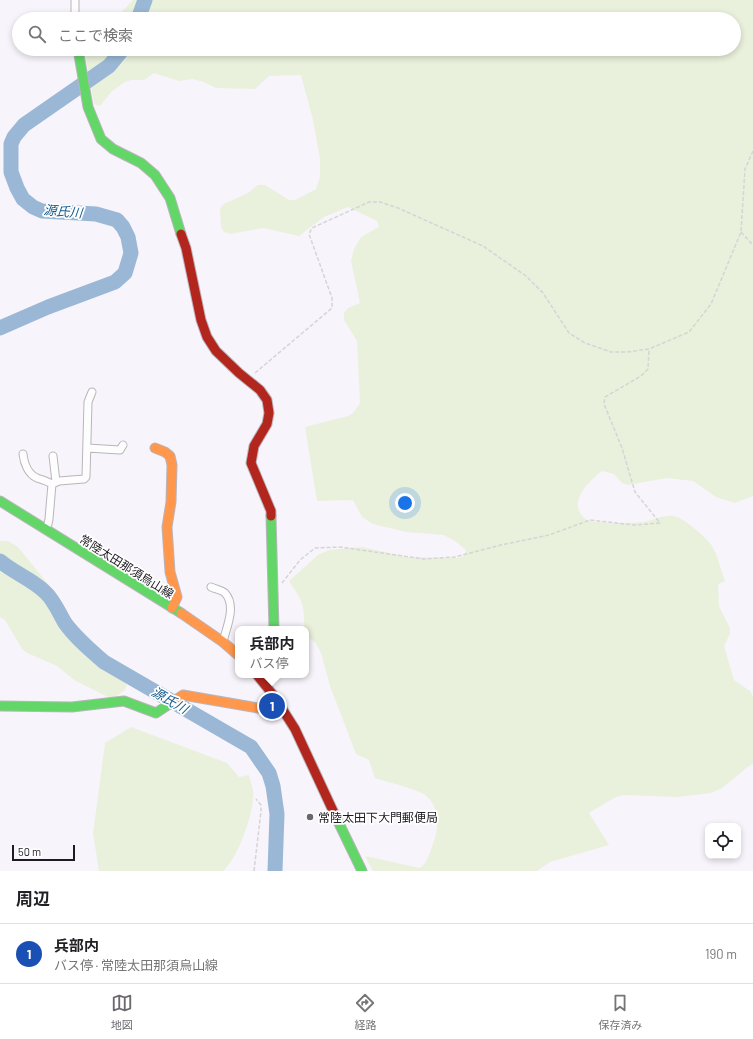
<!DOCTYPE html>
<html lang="ja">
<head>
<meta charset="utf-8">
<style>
	body { margin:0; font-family:Barlow,"Noto Sans JP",sans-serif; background:#f6f6f6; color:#202124 }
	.controls { position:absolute; right:12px; bottom:12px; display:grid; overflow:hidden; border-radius:8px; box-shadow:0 2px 6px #0003 }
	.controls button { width:36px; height:36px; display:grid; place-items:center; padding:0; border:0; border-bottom:1px solid #e0e0e0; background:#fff; color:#202124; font:20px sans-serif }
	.scale { position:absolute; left:12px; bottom:10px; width:63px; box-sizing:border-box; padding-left:4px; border:2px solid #1f1b21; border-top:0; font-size:11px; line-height:14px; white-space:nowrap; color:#1f1b21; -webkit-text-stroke:3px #fff; paint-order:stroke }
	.you { position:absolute; left:405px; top:503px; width:14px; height:14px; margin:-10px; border:3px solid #fff; border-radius:50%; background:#1a73e8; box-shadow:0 0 0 6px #1a73e833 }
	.badge { display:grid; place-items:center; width:26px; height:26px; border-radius:50%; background:#6b676d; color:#fff; font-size:13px; font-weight:700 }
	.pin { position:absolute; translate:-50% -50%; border:2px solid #fff; box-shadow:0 1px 4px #0006 }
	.popup { position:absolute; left:235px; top:626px; width:74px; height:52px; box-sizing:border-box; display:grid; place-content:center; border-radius:8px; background:#fff; filter:drop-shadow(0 1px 3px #0005); font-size:13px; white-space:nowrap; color:#757577 }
	.popup b { font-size:15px; color:#202124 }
	.popup::after { content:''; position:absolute; left:50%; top:100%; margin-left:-8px; border:8px solid transparent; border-top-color:#fff }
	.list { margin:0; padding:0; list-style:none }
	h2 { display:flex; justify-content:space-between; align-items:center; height:52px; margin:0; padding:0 16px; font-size:17px }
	h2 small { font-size:13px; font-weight:400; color:#757577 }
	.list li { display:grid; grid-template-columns:26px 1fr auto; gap:12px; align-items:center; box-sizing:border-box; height:60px; padding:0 16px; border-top:1px solid #e0e0e0 }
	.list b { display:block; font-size:15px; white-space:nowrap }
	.list p { margin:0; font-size:13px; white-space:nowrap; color:#757577 }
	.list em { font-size:13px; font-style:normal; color:#757577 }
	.icon { flex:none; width:22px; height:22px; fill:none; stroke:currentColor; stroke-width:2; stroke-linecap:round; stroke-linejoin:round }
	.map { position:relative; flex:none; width:753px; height:871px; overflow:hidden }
	.search { position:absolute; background:#fff; box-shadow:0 2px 6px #0003; left:12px; right:12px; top:12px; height:44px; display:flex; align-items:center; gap:10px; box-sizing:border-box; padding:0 14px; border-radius:22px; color:#757577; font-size:15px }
	.sheet { height:112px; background:#fff }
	nav { display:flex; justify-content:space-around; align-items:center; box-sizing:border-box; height:56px; border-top:1px solid #e0e0e0; background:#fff; font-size:11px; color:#757577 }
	nav a { display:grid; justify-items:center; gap:2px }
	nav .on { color:#6b676d }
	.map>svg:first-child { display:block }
	.green { fill:#e9f1dc }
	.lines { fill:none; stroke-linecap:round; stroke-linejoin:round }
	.river { stroke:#9ab8d5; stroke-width:15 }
	.street-casing { stroke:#b9b5bb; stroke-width:9 }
	.fast-casing { stroke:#b9b5bb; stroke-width:11 }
	.slow-casing { stroke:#b9b5bb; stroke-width:11 }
	.jam-casing { stroke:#b9b5bb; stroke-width:11 }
	.path { stroke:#d5d4d6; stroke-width:1.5; stroke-dasharray:4 2; stroke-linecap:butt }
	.street { stroke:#fefdfe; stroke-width:7 }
	.fast { stroke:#63d668; stroke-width:9 }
	.slow { stroke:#ff974d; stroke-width:9 }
	.jam { stroke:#b3261e; stroke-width:9 }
	.poi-dot { fill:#6b676d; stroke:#fff; stroke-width:1.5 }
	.labels { text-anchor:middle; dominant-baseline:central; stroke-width:3.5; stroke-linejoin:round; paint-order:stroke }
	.street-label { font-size:12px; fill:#1f1b21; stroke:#fff }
	.poi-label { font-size:12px; fill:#1f1b21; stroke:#fff; text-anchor:start }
	.water-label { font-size:13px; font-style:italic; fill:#125b8b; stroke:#fff }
</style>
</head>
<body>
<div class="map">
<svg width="753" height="871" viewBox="0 0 753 871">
	<rect width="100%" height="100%" fill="#f8f4fb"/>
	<path class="green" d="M133 0H753V496L735 503 716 497 693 481 667 478 628 485 622 483 614 474 602 471C592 479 573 496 579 511 581 514 583 518 587 520 598 524 632 523 644 522 655 520 666 513 677 517 686 520 708 539 712 546 718 556 721 570 725 581L718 584 719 606 730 628V634L724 646 734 680 750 691 753 696V764L749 766 722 788 711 793 677 797 623 795 614 798 589 813 609 845 550 862 537 871H373L365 856 420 868C429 861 431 849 435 838 439 822 439 806 425 795 420 790 384 781 375 778L369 760 356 754 330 686 321 653 315 642 306 636V629H304C305 604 302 601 289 581L318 555 329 550 362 547 407 557 457 558 464 556 466 550 455 541 444 535 406 532 373 524 362 517 353 500 317 501 305 427 348 416 353 413 360 403 357 341 344 320V313L348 308 360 303 351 261 354 249 361 237 379 227 377 221 348 207 324 217 299 236 263 228 231 234 224 232 221 227 220 208 224 204 248 193 258 185H265L289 200H295L316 189 320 177V159L313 120 301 75 269 76 255 89 216 88 204 82 192 79 179 81 154 73 144 80H131L125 82 112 91 100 106 94 104 85 52 87 49H734V19H115Z
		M0 541H8L18 547 52 589 54 596 80 641 109 668 125 678 127 684 125 690 115 697H108L74 680 57 666 27 653 22 649 5 620 0 617Z
		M131 727 227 763 239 777 249 775C250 780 252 785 253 790 256 808 238 859 223 871H99L93 834 105 743Z"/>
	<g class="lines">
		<path class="river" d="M138 19 145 0
			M0 328 48 307 115 282 125 273 131 253 128 237 123 227 117 220 96 214 42 211 33 207 23 199 17 188 11 172V144L14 137 24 125 109 66 123 49
			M0 561C14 573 32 579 45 592 54 600 59 613 65 623 76 638 90 650 104 662L251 747 269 773 273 786 277 814 275 871"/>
		<defs>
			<path id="street" d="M75 0V19
				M87 448 120 450 123 445
				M23 454C24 463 28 474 37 478 43 480 47 481 52 484L49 519 48 524 44 529
				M53 456 56 482
				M52 484 59 481 84 479 86 477 88 402 92 392
				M211 587C215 589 222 590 225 593 237 606 226 628 223 642
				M266 684 271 679 272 675"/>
			<path id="fast" d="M78 49 88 107 101 139 113 149 141 163 155 175 170 198 181 234
				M0 501 181 613
				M271 516 274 629
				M0 706 72 707 124 701 156 713 171 703
				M334 813 362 871"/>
			<path id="slow" d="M155 448 165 452 170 456 172 465 171 502 167 527 170 572 177 597 172 608
				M181 613 223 642 238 655
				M171 703 183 695 275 711 282 708"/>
			<path id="jam" d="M181 234 186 248 201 320 207 337 216 351 239 373 260 390 267 400 269 413 267 424 254 446 251 463 271 511V516
				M257 675 274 696 295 729 334 813"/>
		</defs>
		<use href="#street" class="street-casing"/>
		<use href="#fast" class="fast-casing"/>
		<use href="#slow" class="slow-casing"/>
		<use href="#jam" class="jam-casing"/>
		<path class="path" d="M741 232 753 245
			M255 373 332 308V298L309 234 312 228 369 202H380L398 208 483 246 526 276 543 293 569 333 585 343 611 352H627L649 349 689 332 711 304 741 232 745 169 753 151
			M282 583 300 560 315 548 340 547 424 559 455 557 501 545 549 535 590 520 634 525 660 523 635 492 622 448 604 404 605 397 641 376 648 369 649 349
			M254 871 261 811V805L256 799"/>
		<use href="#street" class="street"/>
		<use href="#fast" class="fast"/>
		<use href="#slow" class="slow"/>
		<use href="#jam" class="jam"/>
	</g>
	<circle class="poi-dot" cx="310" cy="817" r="4"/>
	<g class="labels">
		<g class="street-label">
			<text transform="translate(127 566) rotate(32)">常陸太田那須烏山線</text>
		</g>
		<g class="poi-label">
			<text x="318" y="817">常陸太田下大門郵便局</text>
		</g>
		<g class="water-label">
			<text transform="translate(63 211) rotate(5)">源氏川</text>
			<text transform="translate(170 700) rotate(30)">源氏川</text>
		</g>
	</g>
</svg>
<div class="controls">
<button><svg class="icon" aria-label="locate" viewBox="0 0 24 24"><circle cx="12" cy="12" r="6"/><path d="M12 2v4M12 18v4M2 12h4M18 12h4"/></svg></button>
</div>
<div class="scale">50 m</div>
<div class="you"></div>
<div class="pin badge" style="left:272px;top:706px;background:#1a4fb4">1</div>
<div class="popup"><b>兵部内</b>バス停</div>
<div class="search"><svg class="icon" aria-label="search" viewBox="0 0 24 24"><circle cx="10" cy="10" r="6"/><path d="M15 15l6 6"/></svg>ここで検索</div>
</div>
<section class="sheet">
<h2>周辺<small></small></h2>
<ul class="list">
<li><span class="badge" style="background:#1a4fb4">1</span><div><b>兵部内</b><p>バス停 · 常陸太田那須烏山線</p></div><em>190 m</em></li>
</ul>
</section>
<nav>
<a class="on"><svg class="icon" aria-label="map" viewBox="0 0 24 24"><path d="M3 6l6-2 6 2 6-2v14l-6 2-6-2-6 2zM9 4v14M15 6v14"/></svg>地図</a>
<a><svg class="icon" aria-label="directions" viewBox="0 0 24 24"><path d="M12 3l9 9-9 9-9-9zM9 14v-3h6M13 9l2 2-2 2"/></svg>経路</a>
<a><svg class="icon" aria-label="saved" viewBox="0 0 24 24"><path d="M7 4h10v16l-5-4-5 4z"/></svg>保存済み</a>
</nav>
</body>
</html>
